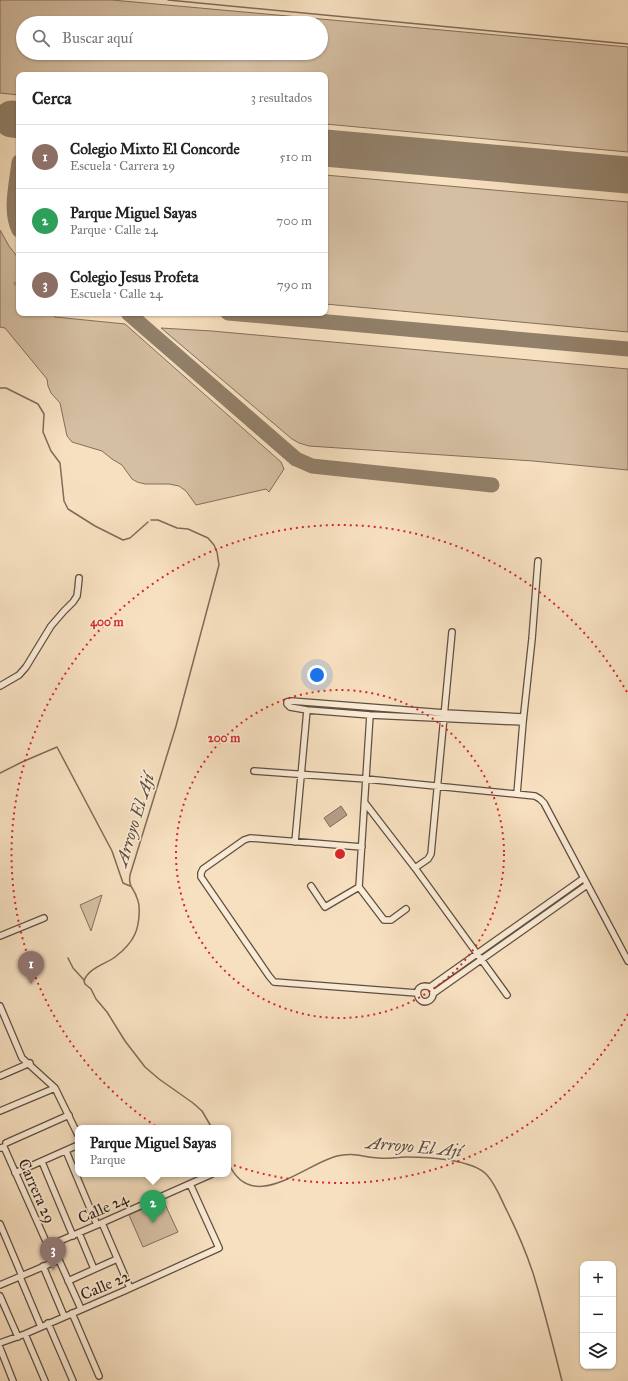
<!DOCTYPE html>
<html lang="es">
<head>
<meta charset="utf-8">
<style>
	body { margin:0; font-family:"IM FELL Great Primer",serif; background:#f2f2f2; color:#222 }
	.controls { position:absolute; right:12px; bottom:12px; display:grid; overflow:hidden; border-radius:8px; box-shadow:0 1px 3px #0004 }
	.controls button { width:36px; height:36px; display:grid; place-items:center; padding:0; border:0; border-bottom:1px solid #e0e0e0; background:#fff; color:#222; font:20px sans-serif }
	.you { position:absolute; left:317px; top:675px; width:14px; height:14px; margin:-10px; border:3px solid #fff; border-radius:50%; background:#1a73e8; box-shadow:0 0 0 6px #1a73e833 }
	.badge { display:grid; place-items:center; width:26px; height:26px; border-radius:50%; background:#b45309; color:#fff; font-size:13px; font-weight:700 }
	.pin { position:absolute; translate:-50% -33px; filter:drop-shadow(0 1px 2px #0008) }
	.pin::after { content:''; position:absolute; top:21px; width:14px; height:12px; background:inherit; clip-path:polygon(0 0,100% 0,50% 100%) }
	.popup { position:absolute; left:75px; top:1125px; width:156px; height:52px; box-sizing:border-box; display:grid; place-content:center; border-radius:8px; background:#fff; filter:drop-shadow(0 1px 3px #0005); font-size:13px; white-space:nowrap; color:#767676 }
	.popup b { font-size:15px; color:#222 }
	.popup::after { content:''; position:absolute; left:50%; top:100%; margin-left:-8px; border:8px solid transparent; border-top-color:#fff }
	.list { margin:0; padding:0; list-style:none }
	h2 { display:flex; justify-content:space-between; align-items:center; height:52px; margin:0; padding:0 16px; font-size:17px }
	h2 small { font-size:13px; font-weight:400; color:#767676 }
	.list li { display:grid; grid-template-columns:26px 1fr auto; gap:12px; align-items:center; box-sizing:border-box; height:64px; padding:0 16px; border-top:1px solid #e0e0e0 }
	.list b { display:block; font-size:15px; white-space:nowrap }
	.list p { margin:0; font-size:13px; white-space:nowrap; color:#767676 }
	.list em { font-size:13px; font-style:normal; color:#767676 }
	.icon { flex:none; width:22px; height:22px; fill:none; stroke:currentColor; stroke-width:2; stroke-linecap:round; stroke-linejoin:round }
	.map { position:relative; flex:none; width:628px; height:1381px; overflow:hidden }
	.search { position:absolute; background:#fff; box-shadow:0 1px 3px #0004; left:16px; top:16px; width:312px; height:44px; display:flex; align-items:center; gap:10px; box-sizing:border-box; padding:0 14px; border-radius:22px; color:#767676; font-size:15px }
	.panel { position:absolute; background:#fff; box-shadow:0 1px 3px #0004; left:16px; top:72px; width:312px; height:244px; border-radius:8px }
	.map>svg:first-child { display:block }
	.green { fill:#d5bfa3; stroke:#826f5c; fill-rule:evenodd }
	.water { fill:#b39e86; stroke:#7e6b59 }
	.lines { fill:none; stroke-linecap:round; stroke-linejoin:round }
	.stream { stroke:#7e6b59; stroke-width:1.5 }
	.taxiway { stroke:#92806a; stroke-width:15 }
	.runway { stroke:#92806a; stroke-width:37 }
	.minor-casing { stroke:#604f40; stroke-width:8 }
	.minor { stroke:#faebd6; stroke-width:5.5 }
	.ring { fill:none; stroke:#d62828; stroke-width:2; stroke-dasharray:2 4 }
	.labels { text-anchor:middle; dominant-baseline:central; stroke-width:3.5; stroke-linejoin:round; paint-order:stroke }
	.street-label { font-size:16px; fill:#2e1f15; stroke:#faebd6 }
	.water-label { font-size:17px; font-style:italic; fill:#5d4b3d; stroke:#faebd6 }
	.centre { fill:#d62828; stroke:#faebd6; stroke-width:2 }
	.ring-label { font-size:12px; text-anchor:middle; font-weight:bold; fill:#d62828; stroke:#faebd6; stroke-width:3.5; stroke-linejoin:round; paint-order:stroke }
</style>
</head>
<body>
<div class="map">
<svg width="628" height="1381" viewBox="0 0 628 1381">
	<rect width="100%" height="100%" fill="#f7e0c0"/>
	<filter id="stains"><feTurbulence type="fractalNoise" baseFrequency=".005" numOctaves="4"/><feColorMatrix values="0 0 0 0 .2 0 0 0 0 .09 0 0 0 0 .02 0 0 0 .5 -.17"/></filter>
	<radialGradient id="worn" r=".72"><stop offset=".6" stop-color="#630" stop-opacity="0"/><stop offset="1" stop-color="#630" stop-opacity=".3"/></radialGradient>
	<path class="green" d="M0 0H112L628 47V152L325 124V75H19V95L0 93ZM23 23H321V53H23Z
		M325 175 628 202V332L325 304Z
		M0 230 9 246 19 259V282L14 283 19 290V313H54L55 317 125 324 281 462 284 469 269 492 266 489 196 505 186 491 179 486 169 484H145L137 482 132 479 122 465 112 459 102 451 72 442 67 436 60 403 51 393 48 386 47 379 5 328 0 327Z
		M161 328 212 331 628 369V470L533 461 309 446 299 443 292 439Z
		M102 895 91 931 80 905Z
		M163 1200 178 1232 143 1247 129 1215Z"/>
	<path class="water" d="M341 806 347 815 330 827 324 818Z"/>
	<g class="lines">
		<path class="stream" d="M168 0 628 44
			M0 388H6L38 404 44 414 43 432 51 451 60 463 64 501 68 509 95 526 123 540 130 538 148 522
			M151 520H158L177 528 188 529 208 538 214 545 217 552 219 565 176 726 130 875C128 887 134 888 137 898 141 907 139 925 135 934 131 943 123 951 115 957 106 964 88 968 84 981L85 984 91 989 96 999 107 1012 125 1041 145 1067 159 1079 193 1103 202 1111 212 1128
			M0 773 22 762 57 747 112 851 123 883 130 886
			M68 958 73 968 84 980
			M228 1162C251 1216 303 1165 337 1156 353 1152 363 1157 379 1158 388 1159 397 1157 406 1157 427 1157 472 1159 487 1175 496 1185 501 1199 507 1211 517 1231 526 1252 533 1273 544 1309 553 1345 562 1381"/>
		<path class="taxiway" d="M19 162C17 182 9 211 19 230
			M128 313 296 459 312 466 492 485
			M228 313 628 349"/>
		<path class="runway" d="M12 119 19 120
			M325 148 628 175"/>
		<defs>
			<path id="minor" d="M0 686 19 675 26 667 51 626 64 611 73 602 77 596 78 588 79 578
				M370 715 359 887 384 920H391L406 909
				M523 722 370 715 307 710 290 707 287 704V702L291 701 445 713 523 717
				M254 771 366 779 535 796 540 799 544 803 628 961
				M517 794 523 722 532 639 538 561
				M365 803 415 868 507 995
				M295 842 307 710
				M362 847 250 838 244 840 203 869 201 873V877L269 976 274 982 417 993
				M415 868 428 859 431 854 452 632
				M311 886 325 907 359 887
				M0 936 44 918
				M430 987C433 990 435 996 430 1000 417 1009 410 981 430 987L584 878
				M434 993 587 885
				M0 1006 22 1058 55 1088 78 1135
				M0 1076 30 1063
				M0 1111 55 1088
				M6 1143 69 1115
				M0 1148 4 1147 48 1246 59 1260 81 1309
				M66 1151 97 1225
				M42 1162 73 1236
				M15 1173 78 1145
				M102 1223 130 1288
				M0 1224 22 1276
				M79 1233 94 1269
				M48 1246 97 1225 212 1174
				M43 1266 64 1316
				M20 1277 41 1327
				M68 1281 117 1259
				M0 1285 59 1260
				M0 1296 18 1337
				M72 1313 99 1376
				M48 1323 73 1381
				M25 1334 45 1381
				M0 1343 25 1334 124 1291 219 1248 190 1184
				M0 1348 13 1381"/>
		</defs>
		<use href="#minor" class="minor-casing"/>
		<use href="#minor" class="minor"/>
	</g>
	<g class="ring">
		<circle cx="340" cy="854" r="164"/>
		<path d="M628 1014A329 329 0 1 1 628 694"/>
	</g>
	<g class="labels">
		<g class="street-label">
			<text transform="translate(37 1191) rotate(66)">Carrera 29</text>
			<text transform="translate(103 1208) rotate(-24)">Calle 24</text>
			<text transform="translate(105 1285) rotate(-23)">Calle 22</text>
		</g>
		<g class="water-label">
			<text transform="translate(135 820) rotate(-73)">Arroyo El Ají</text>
			<text transform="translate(414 1147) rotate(5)">Arroyo El Ají</text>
		</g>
	</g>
	<circle cx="340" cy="854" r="6" class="centre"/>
	<g class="ring-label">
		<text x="107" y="626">400 m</text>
		<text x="224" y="742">200 m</text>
	</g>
	<rect width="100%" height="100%" filter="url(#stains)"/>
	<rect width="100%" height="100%" fill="url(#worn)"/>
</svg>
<div class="controls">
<button>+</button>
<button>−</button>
<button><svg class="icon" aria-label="layers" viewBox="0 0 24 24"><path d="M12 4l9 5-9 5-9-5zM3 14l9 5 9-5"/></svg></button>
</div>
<div class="you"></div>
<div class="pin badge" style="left:31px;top:984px;background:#8d6e63">1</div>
<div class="pin badge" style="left:153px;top:1223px;background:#2e9e5b">2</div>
<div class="popup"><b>Parque Miguel Sayas</b>Parque</div>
<div class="pin badge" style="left:53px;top:1270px;background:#8d6e63">3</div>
<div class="search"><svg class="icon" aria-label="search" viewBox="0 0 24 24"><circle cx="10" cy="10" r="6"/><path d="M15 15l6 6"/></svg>Buscar aquí</div>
<section class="panel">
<h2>Cerca<small>3 resultados</small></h2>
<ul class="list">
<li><span class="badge" style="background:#8d6e63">1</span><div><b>Colegio Mixto El Concorde</b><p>Escuela · Carrera 29</p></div><em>510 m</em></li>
<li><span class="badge" style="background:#2e9e5b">2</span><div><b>Parque Miguel Sayas</b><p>Parque · Calle 24</p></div><em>700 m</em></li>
<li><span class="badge" style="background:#8d6e63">3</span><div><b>Colegio Jesus Profeta</b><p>Escuela · Calle 24</p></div><em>790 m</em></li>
</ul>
</section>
</div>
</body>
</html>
